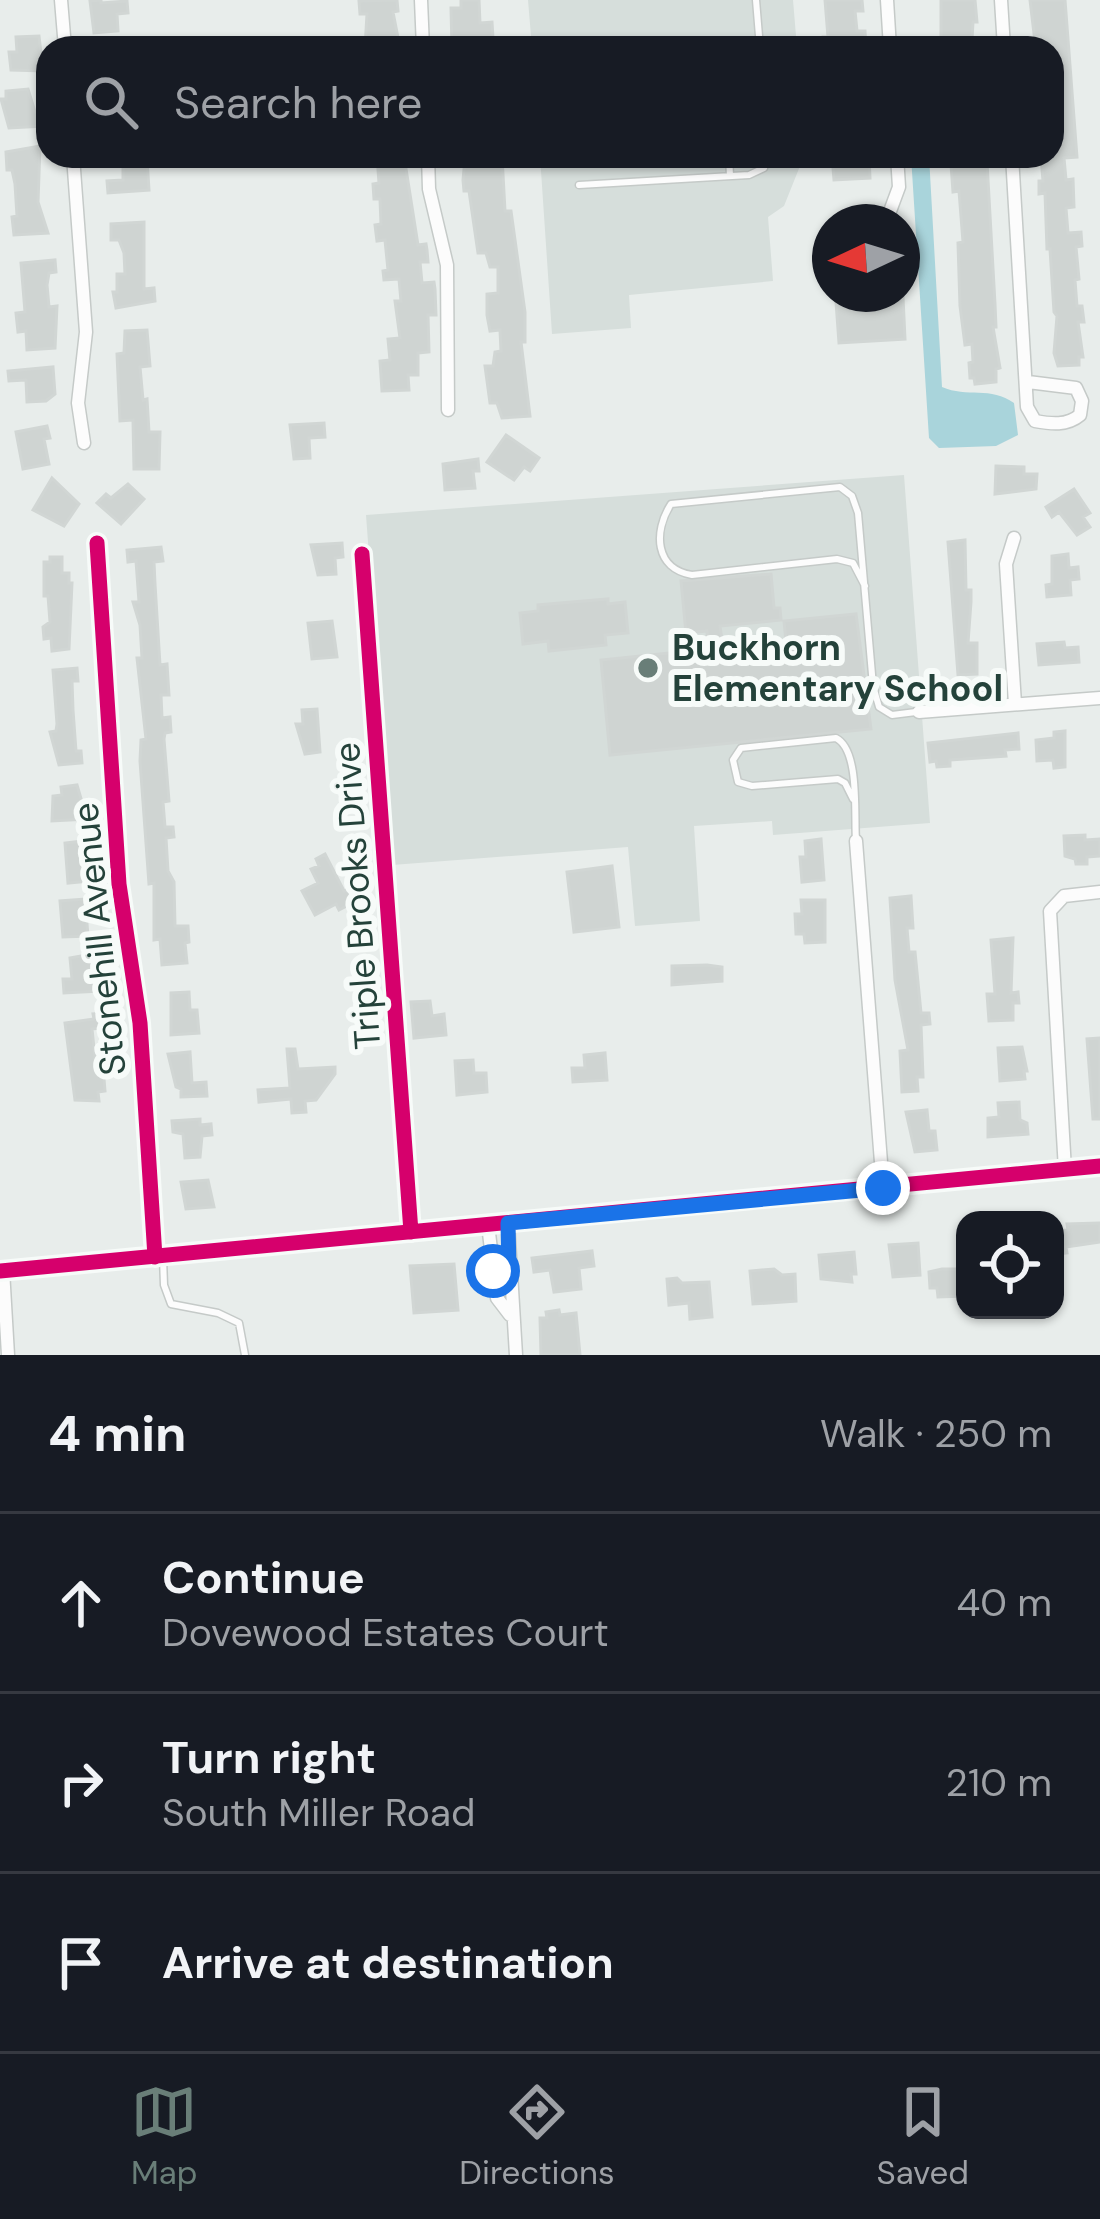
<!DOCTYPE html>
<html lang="en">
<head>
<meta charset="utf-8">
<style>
	body { margin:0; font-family:"DM Sans",sans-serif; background:#20242c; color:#f1f3f6 }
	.controls { position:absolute; right:36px; bottom:36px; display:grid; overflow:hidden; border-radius:24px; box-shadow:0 3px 9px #0004 }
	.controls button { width:108px; height:108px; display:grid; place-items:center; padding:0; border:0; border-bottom:3px solid #363941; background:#171b24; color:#f1f3f6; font:60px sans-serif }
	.compass { position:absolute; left:812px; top:204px; width:108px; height:108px; border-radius:50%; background:#171b24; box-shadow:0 3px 9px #0004; rotate:266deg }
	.stop { position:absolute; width:36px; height:36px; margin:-27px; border:9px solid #1a73e8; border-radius:50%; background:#fff }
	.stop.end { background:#1a73e8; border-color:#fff; box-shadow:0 3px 12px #0008 }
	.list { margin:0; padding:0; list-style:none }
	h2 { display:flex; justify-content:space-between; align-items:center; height:156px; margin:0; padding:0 48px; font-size:51px }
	h2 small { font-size:39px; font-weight:400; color:#9ea1a6 }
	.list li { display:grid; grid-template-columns:78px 1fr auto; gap:36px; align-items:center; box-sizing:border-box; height:180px; padding:0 48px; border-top:3px solid #363941 }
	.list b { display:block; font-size:45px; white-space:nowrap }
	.list p { margin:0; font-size:39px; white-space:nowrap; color:#9ea1a6 }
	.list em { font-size:39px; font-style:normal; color:#9ea1a6 }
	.icon { flex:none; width:66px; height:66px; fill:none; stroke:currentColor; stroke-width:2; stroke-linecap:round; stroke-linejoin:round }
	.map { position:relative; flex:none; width:1100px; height:1355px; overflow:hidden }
	.search { position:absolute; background:#171b24; box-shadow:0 3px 9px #0004; left:36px; right:36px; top:36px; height:132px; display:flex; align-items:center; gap:30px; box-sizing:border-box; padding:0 42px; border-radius:36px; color:#9ea1a6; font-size:45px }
	.sheet { height:696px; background:#171b24 }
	nav { display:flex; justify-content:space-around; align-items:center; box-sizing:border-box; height:168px; border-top:3px solid #363941; background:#171b24; font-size:33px; color:#9ea1a6 }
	nav a { display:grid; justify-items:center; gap:6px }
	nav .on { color:#697e78 }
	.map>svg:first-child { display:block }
	.built { fill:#d6dedb }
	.water { fill:#a9d4db }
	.building { fill:#cfd4d2; stroke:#d1d6d4; stroke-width:3 }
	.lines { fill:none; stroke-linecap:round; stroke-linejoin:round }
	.service-casing { stroke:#c5cac8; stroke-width:9 }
	.minor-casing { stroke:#c5cac8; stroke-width:15 }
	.tertiary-casing { stroke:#c5cac8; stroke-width:18 }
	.service { stroke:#fcfcfc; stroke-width:6 }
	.minor { stroke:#fcfcfc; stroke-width:12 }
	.tertiary { stroke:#fcfcfc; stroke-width:15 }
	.cycleway-casing { stroke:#f7fbf9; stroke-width:22 }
	.cycleway { stroke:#d6006c; stroke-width:15 }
	.route { stroke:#1a73e8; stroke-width:15 }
	.poi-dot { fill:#697e78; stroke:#f7fbf9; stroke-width:4.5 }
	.labels { text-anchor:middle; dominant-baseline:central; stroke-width:12; stroke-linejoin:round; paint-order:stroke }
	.poi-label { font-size:36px; font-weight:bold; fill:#24423a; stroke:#f7fbf9; text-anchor:start }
	.street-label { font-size:36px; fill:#24423a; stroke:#f7fbf9 }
</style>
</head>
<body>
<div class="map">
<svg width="1100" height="1355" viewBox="0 0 1100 1355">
	<rect width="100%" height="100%" fill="#e8edeb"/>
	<path class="built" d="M528 0H793L797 48H532Z
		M540 156H804L784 206 768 217 773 281 629 295 631 328 552 334Z
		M904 475 930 823 773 835 772 821 694 826 700 921 635 926 628 847 392 865 366 515Z"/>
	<path class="water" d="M911 156H929L942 387C967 398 991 386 1014 403L1018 435 996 446 939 448 929 438Z"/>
	<path class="building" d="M101 0V3L127 1 128 13 117 14 118 31 94 33 90 1Z
		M397 0 398 11 393 12 400 48H365L367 14H360L359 1Z
		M461 0H479L480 23 492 22 493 38 480 39 481 48H452L451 8H461Z
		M825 0H862L863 11H855L857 31H865L866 48 823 47V37H828Z
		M941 0H975L977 22H973L972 40 941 43Z
		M1030 0H1065L1077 157 1064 158 1066 180 1073 179 1074 207 1066 208 1068 233 1081 232 1082 246 1076 247 1079 279 1075 280 1077 306H1082L1084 322H1078L1083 357H1079V365L1058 366 1054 353 1057 316 1054 312 1050 249H1047L1045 193 1039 194V181H1043L1041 156H1052V48H1040V42H1035Z
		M39 36 43 71 11 70 9 52H17L16 37Z
		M28 89 35 112 43 111 44 126 9 128 1 99H6V91Z
		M40 146 38 202 48 233 14 235 12 217 17 216 15 184 12 170H7L6 152Z
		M377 156H404L418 245 426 244 427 250 428 262H420L422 283 434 282 435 289 436 315H428L429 352 418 353V375H408L409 390 382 391 380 361 390 360 388 339 400 338 395 301H401L399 279 384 280 383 271 388 270 385 240 377 241 375 225 381 224 380 199H374L373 184 379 183Z
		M502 156 505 211H511L525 312V342H521L530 416 502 418 497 403H490L485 366H493L495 352 501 351 500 330 490 331 487 315V294L498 293V267H490L486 253H478L469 191H464L463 180 465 159Z
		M832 156H869L870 178 834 180Z
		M147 158 149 190 108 193 107 181 123 180V160Z
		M987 162 995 304 996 327H993L1000 368 996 369V382L975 384 974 378H970L969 363 973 362 972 344 965 345 960 306 958 243 963 242 959 191 953 192 951 164Z
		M144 222V289L154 288 155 301 116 308 113 292H117V274H125L124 253 119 240H111V224Z
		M55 260 56 272 49 273 47 285 49 307 57 306 55 348 27 350 26 331 18 332 16 313 25 312 21 263Z
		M903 297 905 339 839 343 836 302 864 300 865 308 890 306V298Z
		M147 330 150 366 140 367 143 400 147 399 149 432H160L159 469H134L133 420 120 421 117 354 124 353 125 331Z
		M53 367 55 394 46 401 27 402 26 380 9 381 8 371Z
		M324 423 325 437 309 438 310 458 294 459 290 425Z
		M47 426 50 438 44 439 49 464 23 469 16 432Z
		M506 435 539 458 530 471 524 467 514 480 487 462Z
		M478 459 479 471H473L475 488 445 490 443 464Z
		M996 466 1024 467V474H1037L1036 489 995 494Z
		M52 478 79 504 64 526 33 510Z
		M128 484 144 499 121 524 97 503 106 494 111 498Z
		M1074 489 1090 513 1083 517 1090 527 1077 535 1059 512 1052 517 1046 507Z
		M965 540 966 590H971V602L968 643H977V674L958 675 948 542Z
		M342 543 343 557 335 558 336 574 318 575 311 545Z
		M161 547 163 561 154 562 155 584 160 665 167 664 169 695H161L162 718 170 717 171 732 165 733 164 739 169 801 163 802 165 827H173L174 837 166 838 168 871 174 882 175 926H188L189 942 185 943 187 963 162 965 160 939 154 940V883L149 884 140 761 141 740 146 739 137 658H142L140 625 133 602H139L136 561 128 562 127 550Z
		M1068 554 1069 568 1078 567 1079 579 1070 580 1071 595 1047 597 1046 585 1052 584V556Z
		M50 557H62V573H69V583H72L69 649 52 651 51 638 44 639 43 627 50 622 48 596H44V562H50Z
		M771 574 774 608H780L781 620 720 626 723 647 786 642 784 621 856 614 871 729 610 755 601 660 708 649 707 631 686 633 681 581Z
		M608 599V604L625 602 628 633 605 635 606 645 549 651 548 641 523 644 520 613 538 611V605Z
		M332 621 337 657 312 659 308 623Z
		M1064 642 1065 648 1078 647 1079 662 1039 665 1037 644Z
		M77 668 78 681H72L73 710 76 751H81L82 763 59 765 50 732 56 731 57 724 53 670Z
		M317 709 320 752 305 754 296 724H303L302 710Z
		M1065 731V767L1054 768 1053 760 1037 761 1036 740 1054 738V732Z
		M1018 733 1019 749 1005 750 1006 756 950 760V766L937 767 936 761 930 762 928 743Z
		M77 785 87 819 52 821 53 796 62 795 61 787Z
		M1085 835V840L1100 839V856L1087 857V864H1076L1075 859 1065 856 1064 836Z
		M821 839 824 880 802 882 800 857H806L805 841Z
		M83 841 85 870H90L91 881 68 883 65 843Z
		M325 854 344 891 348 889 354 902 339 910 336 904 315 915 302 891 318 883 311 869 319 866 316 859Z
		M612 866 619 927 574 932 567 872Z
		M911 896 913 928H907L909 952H915L921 1013H929L930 1024 921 1025 923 1077H917L918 1091 902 1092 900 1051 908 1050 895 980 890 898Z
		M85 899 88 936 63 937 60 901Z
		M801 900H825V942L805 943 804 934H796L795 914H802Z
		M1013 938 1011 993 1018 992 1019 1003H1013V1020L989 1021 987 994H995L991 940Z
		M92 954 93 979H99L100 991 64 993 63 979H72L70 958Z
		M707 965 722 967V981L672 985V966Z
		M189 992 190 1010H197L199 1033 171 1035V993Z
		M430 1001 432 1016 444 1014 446 1035 414 1038 411 1002Z
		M108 1013 109 1027 92 1029 96 1068 103 1067 105 1091 98 1092 99 1101 75 1100 65 1023 94 1019 93 1014Z
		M1100 1038V1119H1093L1087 1039Z
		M1022 1047 1027 1071H1024L1025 1079 1000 1081 998 1048Z
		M287 1049H295L298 1069 335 1067V1074L316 1100 305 1101 306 1112 292 1113 291 1099 259 1102 258 1090 290 1088Z
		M190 1052 192 1083 206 1082 207 1096 181 1097V1089L176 1087 168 1054Z
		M605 1053 607 1080 573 1082 572 1068H585L584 1055Z
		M473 1060 474 1073H486L487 1092 457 1095 455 1061Z
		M1019 1102 1020 1120 1027 1123 1028 1134 988 1137V1118L999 1117 998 1103Z
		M927 1110 929 1131H935L937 1150 915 1152 906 1112Z
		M200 1119V1125L211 1124 212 1135 202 1136 200 1157 185 1158 183 1134 173 1132 172 1121Z
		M208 1180 214 1207 186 1209 181 1182Z
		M1100 1223V1242L1066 1247 1067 1253 1055 1254V1231L1068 1230 1067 1224Z
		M918 1243 920 1275 893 1277 889 1245Z
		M592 1251 594 1266 579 1268 581 1289 554 1292 550 1270 534 1272 532 1258Z
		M854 1252 856 1274H851L852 1282 821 1279 819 1255Z
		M454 1264 458 1310 414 1313 410 1266Z
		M774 1269 782 1275 795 1274 796 1301 753 1304 750 1271Z
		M942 1269H965V1296L938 1297 937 1288H930L929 1272Z
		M677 1278 682 1283 709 1282 712 1317 690 1319 689 1303 669 1305 667 1279Z
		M559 1310 560 1315 576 1313 580 1355H541L540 1318H547L546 1312Z"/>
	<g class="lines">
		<defs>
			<path id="service" d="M756 0 760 48
				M729 156 730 176
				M579 185 749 175 764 168 767 156
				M865 586 853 563 837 559 692 575C655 569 653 532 671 504L840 487 852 496 858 513 873 686 879 707 892 715 916 712
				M853 799 845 783 838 779 752 786 738 782 733 760 741 748 836 738C860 750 854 814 856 841
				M163 1258 164 1285 171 1304 218 1313 239 1323 245 1355"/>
			<path id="minor" d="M61 0 65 48
				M421 0 423 48
				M887 0 890 48
				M1001 0 1004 48
				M73 156 86 332 78 403 84 443
				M428 156 429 189 447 265 448 410
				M1012 156 1027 407 1035 421C1051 424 1067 426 1080 415L1082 401 1076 388 1028 382
				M886 222 899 187 897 156
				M1014 538 1006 564 1015 704
				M97 543 119 884 140 1023 155 1257
				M362 554 411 1232
				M919 712 1100 698
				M856 841 883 1188
				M1065 1170 1050 911 1064 896 1100 892
				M508 1223 516 1355
				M488 1225 497 1298 510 1315
				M3 1270 8 1355"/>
			<path id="tertiary" d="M0 1271 1100 1166"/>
		</defs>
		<use href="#service" class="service-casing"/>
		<use href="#minor" class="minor-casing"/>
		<use href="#tertiary" class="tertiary-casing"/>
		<use href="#service" class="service"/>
		<use href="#minor" class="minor"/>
		<use href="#tertiary" class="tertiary"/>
		<defs>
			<path id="cycleway" d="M97 543 119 884 140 1023 155 1257
				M362 554 411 1232
				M0 1271 1100 1166"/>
		</defs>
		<use href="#cycleway" class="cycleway-casing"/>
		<use href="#cycleway" class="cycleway"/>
	</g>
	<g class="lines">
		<path class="route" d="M493 1271 509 1270 508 1223 883 1188"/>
	</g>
	<circle class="poi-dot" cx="648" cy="668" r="12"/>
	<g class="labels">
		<g class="poi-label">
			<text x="672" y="647">Buckhorn<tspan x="672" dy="41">Elementary School</tspan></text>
		</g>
		<g class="street-label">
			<text transform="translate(357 896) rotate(-94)">Triple Brooks Drive</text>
			<text transform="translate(99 939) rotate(-96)">Stonehill Avenue</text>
		</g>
	</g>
</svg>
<div class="controls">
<button><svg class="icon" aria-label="locate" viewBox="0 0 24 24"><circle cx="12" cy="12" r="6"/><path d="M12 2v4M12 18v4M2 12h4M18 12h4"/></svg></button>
</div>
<svg class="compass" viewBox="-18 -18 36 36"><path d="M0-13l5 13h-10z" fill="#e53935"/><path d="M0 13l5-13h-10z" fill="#9ea1a6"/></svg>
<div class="stop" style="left:493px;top:1271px"></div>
<div class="stop end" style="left:883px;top:1188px"></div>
<div class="search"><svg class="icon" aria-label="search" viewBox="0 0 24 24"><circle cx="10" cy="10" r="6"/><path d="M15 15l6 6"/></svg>Search here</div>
</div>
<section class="sheet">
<h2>4 min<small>Walk · 250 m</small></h2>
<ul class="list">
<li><svg class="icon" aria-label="ahead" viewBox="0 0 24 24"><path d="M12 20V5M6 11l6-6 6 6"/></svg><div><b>Continue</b><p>Dovewood Estates Court</p></div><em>40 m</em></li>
<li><svg class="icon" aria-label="right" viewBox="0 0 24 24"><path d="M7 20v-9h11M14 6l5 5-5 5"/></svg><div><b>Turn right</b><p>South Miller Road</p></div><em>210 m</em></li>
<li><svg class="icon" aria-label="arrive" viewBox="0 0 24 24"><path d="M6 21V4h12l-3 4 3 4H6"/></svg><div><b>Arrive at destination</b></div></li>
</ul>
</section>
<nav>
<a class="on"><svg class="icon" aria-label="map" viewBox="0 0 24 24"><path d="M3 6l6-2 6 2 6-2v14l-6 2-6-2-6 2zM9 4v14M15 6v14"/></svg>Map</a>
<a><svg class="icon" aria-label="directions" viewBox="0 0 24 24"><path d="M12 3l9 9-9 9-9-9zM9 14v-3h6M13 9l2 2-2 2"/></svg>Directions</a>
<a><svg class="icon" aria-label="saved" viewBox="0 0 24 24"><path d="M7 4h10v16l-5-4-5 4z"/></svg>Saved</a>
</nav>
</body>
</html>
